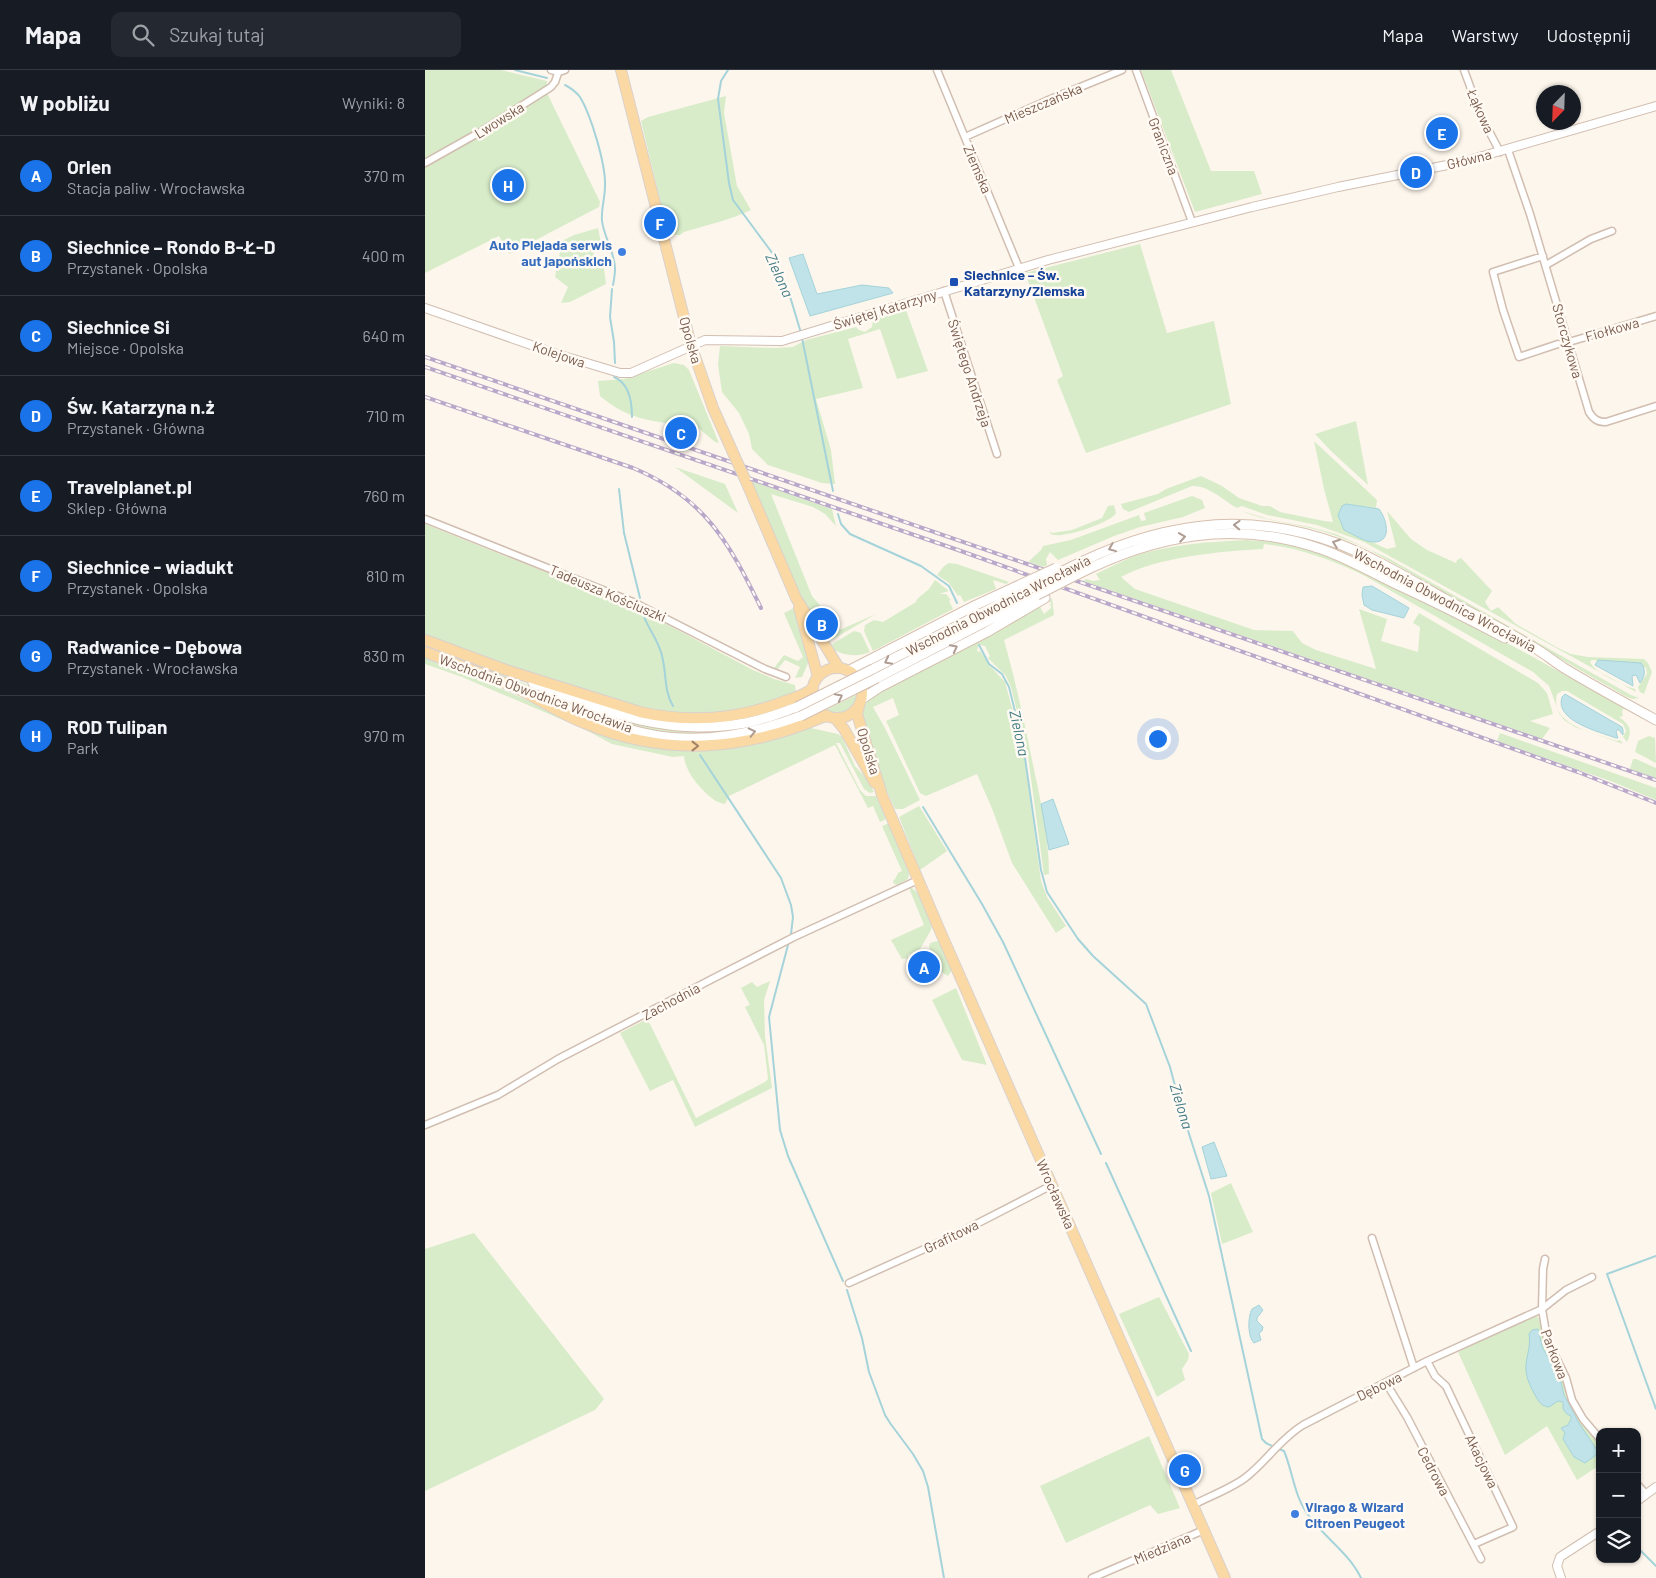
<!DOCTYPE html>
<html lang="pl">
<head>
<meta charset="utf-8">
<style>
	body { margin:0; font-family:Barlow,sans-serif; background:#242831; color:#f1f3f6 }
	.controls { position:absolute; right:15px; bottom:15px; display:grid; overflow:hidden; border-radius:10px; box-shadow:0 1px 4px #0004 }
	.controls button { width:45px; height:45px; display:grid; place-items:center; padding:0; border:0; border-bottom:1px solid #363941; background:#171b24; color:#f1f3f6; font:25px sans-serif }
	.compass { position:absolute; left:1111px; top:15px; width:45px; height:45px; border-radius:50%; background:#171b24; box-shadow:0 1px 4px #0004; rotate:203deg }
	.you { position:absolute; left:732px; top:668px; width:18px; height:18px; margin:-12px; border:4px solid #fff; border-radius:50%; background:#1a73e8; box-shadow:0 0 0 8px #1a73e833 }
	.badge { display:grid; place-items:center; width:32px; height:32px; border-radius:50%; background:#1a73e8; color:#fff; font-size:16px; font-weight:700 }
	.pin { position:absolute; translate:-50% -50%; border:2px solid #fff; box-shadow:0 1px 5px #0006 }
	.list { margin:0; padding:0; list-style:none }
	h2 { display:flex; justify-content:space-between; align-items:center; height:65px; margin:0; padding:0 20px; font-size:21px }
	h2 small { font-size:16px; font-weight:400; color:#9ea1a6 }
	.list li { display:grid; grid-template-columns:32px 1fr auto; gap:15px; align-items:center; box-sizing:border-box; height:80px; padding:0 20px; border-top:1px solid #363941 }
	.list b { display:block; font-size:19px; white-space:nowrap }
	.list p { margin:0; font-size:16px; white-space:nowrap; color:#9ea1a6 }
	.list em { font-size:16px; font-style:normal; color:#9ea1a6 }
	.icon { flex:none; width:28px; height:28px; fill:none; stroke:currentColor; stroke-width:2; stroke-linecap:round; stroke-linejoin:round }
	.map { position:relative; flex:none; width:1231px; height:1508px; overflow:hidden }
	header { display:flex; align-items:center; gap:30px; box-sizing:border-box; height:70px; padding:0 25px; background:#171b24; border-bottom:1px solid #363941 }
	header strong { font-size:24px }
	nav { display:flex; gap:28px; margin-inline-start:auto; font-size:18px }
	.search { width:350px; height:45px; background:#242831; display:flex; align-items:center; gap:12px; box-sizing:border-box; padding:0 18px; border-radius:10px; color:#9ea1a6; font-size:19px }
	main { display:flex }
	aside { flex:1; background:#171b24 }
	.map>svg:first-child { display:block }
	.green { fill:#d8ecc9 }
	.water { fill:#bfe3e8; stroke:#a5d3da }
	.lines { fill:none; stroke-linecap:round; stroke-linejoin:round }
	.stream { stroke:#a5d3da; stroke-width:2 }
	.minor-casing { stroke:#d1beb0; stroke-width:9 }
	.tertiary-casing { stroke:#d1beb0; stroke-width:10 }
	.secondary-casing { stroke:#d6c0b0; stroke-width:11 }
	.primary-casing { stroke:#dad1cd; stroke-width:12 }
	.minor { stroke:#fff; stroke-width:6 }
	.tertiary { stroke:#fff; stroke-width:8 }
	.secondary { stroke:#fff; stroke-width:9 }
	.primary { stroke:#fbd9a5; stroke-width:10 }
	.rail-casing { stroke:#b9a8c9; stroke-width:4 }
	.rail { stroke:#fffaf3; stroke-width:2; stroke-dasharray:5.5; stroke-linecap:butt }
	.secondary-bridge-casing { stroke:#d6c0b0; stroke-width:11; stroke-linecap:butt }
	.primary-bridge-casing { stroke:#dad1cd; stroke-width:12; stroke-linecap:butt }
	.secondary-bridge { stroke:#fff; stroke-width:9 }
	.primary-bridge { stroke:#fbd9a5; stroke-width:10 }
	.oneway { stroke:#af9d94 }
	.oneway2 { stroke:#a18267 }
	.shop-dot { fill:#3f7fe0; stroke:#fffaf3; stroke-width:2 }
	.transit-dot { fill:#1a4fb4; stroke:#fffaf3; stroke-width:2 }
	.labels { text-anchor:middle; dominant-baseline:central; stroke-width:5; stroke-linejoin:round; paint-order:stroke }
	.street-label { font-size:14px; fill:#7a5c4d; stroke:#fffaf3 }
	.shop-label { font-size:14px; font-weight:bold; fill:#366cbe; stroke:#fffaf3; text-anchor:end }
	.transit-label { font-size:14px; font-weight:bold; fill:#164399; stroke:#fffaf3; text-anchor:start }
	.water-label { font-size:15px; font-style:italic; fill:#437c86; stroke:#fffaf3 }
</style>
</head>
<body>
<header>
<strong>Mapa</strong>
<div class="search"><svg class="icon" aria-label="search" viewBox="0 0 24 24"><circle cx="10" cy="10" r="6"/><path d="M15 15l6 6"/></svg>Szukaj tutaj</div>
<nav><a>Mapa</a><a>Warstwy</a><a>Udostępnij</a></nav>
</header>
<main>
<aside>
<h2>W pobliżu<small>Wyniki: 8</small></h2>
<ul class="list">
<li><span class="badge">A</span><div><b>Orlen</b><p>Stacja paliw · Wrocławska</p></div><em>370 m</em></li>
<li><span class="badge">B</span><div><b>Siechnice – Rondo B-Ł-D</b><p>Przystanek · Opolska</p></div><em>400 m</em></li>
<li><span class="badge">C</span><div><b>Siechnice Si</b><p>Miejsce · Opolska</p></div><em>640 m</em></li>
<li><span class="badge">D</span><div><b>Św. Katarzyna n.ż</b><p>Przystanek · Główna</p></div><em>710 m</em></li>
<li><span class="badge">E</span><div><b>Travelplanet.pl</b><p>Sklep · Główna</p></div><em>760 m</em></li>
<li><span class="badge">F</span><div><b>Siechnice - wiadukt</b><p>Przystanek · Opolska</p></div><em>810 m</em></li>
<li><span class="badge">G</span><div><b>Radwanice - Dębowa</b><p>Przystanek · Wrocławska</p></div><em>830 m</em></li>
<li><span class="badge">H</span><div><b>ROD Tulipan</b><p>Park</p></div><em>970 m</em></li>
</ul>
</aside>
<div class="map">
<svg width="1231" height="1508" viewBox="0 0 1231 1508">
	<rect width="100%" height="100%" fill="#fdf6ec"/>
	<path class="green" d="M0 0H76L122 11V15L50 61 0 89Z
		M716 0H746L786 101H829L837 124 770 142Z
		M122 23 175 132 174 137 84 184 74 166 0 203V97L93 43Z
		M301 26 299 43 312 116 326 140C305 150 282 155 259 162L255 165H250L236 134 216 51 223 47Z
		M173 158 176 173 168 179 170 191H178L181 214 145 232 136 233 143 217 130 207 137 171 149 165Z
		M715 174 742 263 789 251 806 334 661 383 632 310 638 306 600 203Z
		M481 240 503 301 472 309 455 259 423 269 438 318 391 329 406 380 410 414 397 413 343 395 327 379 324 364 314 343 297 322 293 295 295 276 349 278 368 277 381 270 431 257 434 260 440 262 447 257 448 250Z
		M249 293 259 295 264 300 294 373 290 372 271 356 251 345 243 353C215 350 197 344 175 326L173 311 199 309Z
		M931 351 943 415 905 380 890 364Z
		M889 371 952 430 951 438 921 434 947 472 962 479 971 477 962 441 986 469 1002 480 1031 493 1032 490 1036 488 1067 521 1060 532 1066 541 1073 537 1091 554 1133 578 1146 584 1163 587 1219 589 1223 593 1227 602 1219 624 1215 622 1213 617 1222 604 1221 597 1219 598 1216 593 1167 590 1165 592C1170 603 1199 616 1210 619L1211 622 939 472 892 455 842 445 817 436 812 438C798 430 783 415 767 416L704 442 698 439 696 434 733 424 741 419 776 406 797 416 814 428 837 436H845L855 442 899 451 908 452 899 419Z
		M250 397 300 414 313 443Z
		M326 411 407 439 411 456 400 444 388 437 346 424 387 526 400 541 410 562 451 544 405 571 398 556 388 540 387 539 385 540 382 537 367 509Z
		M767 426 777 430 780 438 758 447 715 457 689 466 633 490 625 482 621 489 622 495 618 497 603 492 616 480 618 476 646 470 714 445 716 451 721 450 719 443Z
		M689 435 691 443C687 452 642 467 631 465 626 465 626 464 624 461L627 463 647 460 677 448 683 436Z
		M817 441 843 449 885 457 911 464 963 488 1206 625 1214 628 1208 629 1202 627 945 480C927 472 909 464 889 459 865 453 840 451 817 441Z
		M0 454 213 539 328 600 349 609 370 615 371 624 339 636 279 646 223 641 114 607 0 566Z
		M802 458H823L861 463 910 476 949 494 1041 545 1005 528 953 498 926 485 898 474 858 465 742 467 698 479 646 504 642 502C671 488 701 475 733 467 755 461 779 459 802 458Z
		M822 470 851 472 889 480 963 512 999 533 1001 530 1097 581 1203 640 1198 639 1197 642 1198 646 1194 647C1204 654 1208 660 1202 672L1198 667 1201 661 1198 654 1142 621H1137L1132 624C1124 655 1170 663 1192 671L1195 670 1198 674 1150 657 1139 650 1134 643 1124 616 1108 602 940 506C910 491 873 477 839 474L838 479C798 481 731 487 696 507L710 519 829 560 868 561 877 573 891 580 951 599 934 539 962 549 956 571 993 582 995 557 988 553 994 543 1113 613 1122 623 1128 644 1105 651 1125 658 1117 669 658 511 661 509 668 511 675 510 671 504C683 498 695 492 707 487 744 474 783 472 822 470Z
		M524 493 532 494 584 512 581 514 568 510 571 519 539 532 535 525 533 526 524 513 512 505 519 496Z
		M510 510 524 521 514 524H521L526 530 524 531 528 539 448 581 439 561 440 555 449 550 458 552 491 532 492 529 504 519Z
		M627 528 629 545 579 570C590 609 599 650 607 690 615 728 624 765 624 804L619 805 603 686 586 617 581 606 563 588 565 586 560 576 554 575 552 580 553 582 555 581 565 596 580 612 593 660 598 678 616 811 622 827 641 856 631 863 587 793 568 741 552 704 501 726 495 723 461 651 474 645 468 628 448 637 460 658 495 730 478 739H470L456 708 436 642 442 628 614 535 619 544 626 538 625 530Z
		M369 538 384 591 377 607 370 608 375 597 360 590 352 600 349 598 359 585 373 591 378 587 359 543Z
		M429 561 436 563 445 582C432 587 421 586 409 580L407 575 409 573Z
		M0 574 128 625 212 654 255 660H288L373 640 374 643C335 656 298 665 255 663 208 661 164 642 121 624 80 609 40 593 0 577Z
		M0 588 63 613 133 644 276 680 311 677 355 667 385 656 386 658 413 664 417 667 430 696 442 709 449 722 445 723 439 719 415 673H411L435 720 441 726H451L461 749 455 752 448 736 443 738 410 675 304 726 300 734C296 733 291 732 288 729 276 720 260 702 259 686L248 687 187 674 159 659 37 607 0 594Z
		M433 624C430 640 416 647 401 640Z
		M1075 663 1231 718V730L1188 712 1072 671Z
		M1224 666 1230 668 1231 693 1210 682 1213 671Z
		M1208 689H1211L1231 698V708L1205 699Z
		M494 736 522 781 495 800 474 747Z
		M464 753 484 804 483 809 473 815 469 814 468 811 470 809 473 803 477 801 457 756Z
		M484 818H487L494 824 507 856 506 860 495 879 483 885V888L477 889 466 870 499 855Z
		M512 871 516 872 527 900 523 906 515 901 509 888 512 887 511 885 508 886 504 877 505 873Z
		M345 911 339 930 340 966 347 1018 270 1057 248 1010 225 1021 195 963 220 950 225 954 271 1048 340 1012 343 1009 339 975 320 937 325 935 316 918 327 912 332 917Z
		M531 918 562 995 537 990 507 930Z
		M806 1113 828 1162 797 1174 786 1123Z
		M49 1163 179 1329 170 1340 0 1421V1179Z
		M734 1227 764 1284 763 1290 757 1299 760 1310 732 1327 694 1244Z
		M1111 1245 1114 1249 1124 1281 1137 1307 1142 1329 1156 1352 1175 1375V1395L1152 1410 1122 1356 1080 1385 1033 1282Z
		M724 1366 755 1438 733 1444 725 1435 641 1473 615 1416Z"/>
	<path class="water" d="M378 184 392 224 437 215 464 218 468 223 385 246 364 188Z
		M921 434 954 439C961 448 968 471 950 472 941 473 928 464 919 460L913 445 917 436Z
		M947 516 984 538 979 548 947 540 939 535 937 525 938 517Z
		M1173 590 1216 593C1221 599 1220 607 1215 613L1211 605 1207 606 1208 616 1170 595Z
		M1140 624 1197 657 1198 660V665L1193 659 1191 662 1193 668H1191C1175 662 1129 651 1137 627Z
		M628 729 644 774 624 780 616 734Z
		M789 1072 802 1106 786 1109 777 1077Z
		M834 1235 838 1240 832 1248V1251L838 1257 837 1261 834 1263 836 1270 829 1273C822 1266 823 1246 827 1239Z
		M1113 1259 1117 1276 1136 1312 1139 1325 1154 1353 1174 1383 1160 1393 1149 1387 1138 1369 1140 1363 1136 1358 1143 1355 1146 1349V1346L1142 1344 1138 1339V1332L1133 1331 1124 1337C1116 1336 1114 1332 1110 1325 1105 1316 1100 1306 1101 1295 1102 1284 1106 1275 1104 1264L1107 1260Z"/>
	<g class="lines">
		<path class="stream" d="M90 0 122 8
			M303 0 296 11 293 29 304 113 308 130 348 184 361 213 376 263
			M140 15C146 18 151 22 155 27 166 45 181 95 180 116 180 128 176 139 177 151 179 167 190 183 190 199 190 204 189 210 188 215
			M187 219 185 247 189 272 190 293
			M377 268 408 421
			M189 307C204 313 207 333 207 347
			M194 419 199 463 215 528
			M413 444 416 454 425 464 496 496 524 516 532 533
			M217 541C221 555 229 564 234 577 243 596 237 618 248 636
			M554 575 564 594 577 604 584 617 598 674 616 800 622 822 653 869 668 886 721 934 745 997 757 1042 784 1126 837 1369 841 1373 849 1377
			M275 685 356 808 366 835 368 847 366 864
			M498 737 557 834 578 872 676 1084
			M363 875 344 947 355 1060 363 1086 418 1211
			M681 1093 766 1281
			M1231 1186 1182 1204 1231 1339
			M422 1220 437 1268 444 1302 460 1345 465 1353 488 1384 498 1401 503 1417 519 1508
			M854 1379 859 1381C868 1402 869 1427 884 1446 900 1468 924 1483 936 1508
			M1212 1477 1231 1496"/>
		<defs>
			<path id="minor" d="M126 0 134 2 140 0
				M512 0 594 198
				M711 0 767 152
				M1039 0 1056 46 1075 82
				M540 67 621 31 697 0
				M1083 80 1105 144 1164 342C1169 350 1173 352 1181 352L1231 336
				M0 93 55 62 126 17 130 12 134 0
				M1118 186 1068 202 1078 240 1094 287 1133 274
				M1121 195 1166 169 1187 161
				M519 221 572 384
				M1144 272 1231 246
				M0 449 208 532 340 599 361 607
				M0 1055 73 1025 133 989 289 908 369 867 493 810
				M947 1168 989 1298
				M1120 1189 1118 1199 1117 1239 1122 1269 1141 1308 1147 1330 1158 1349 1175 1369
				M424 1213 528 1166 627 1115
				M1002 1291 1010 1306 1021 1316 1088 1457 1049 1474
				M961 1313 982 1347 1056 1489
				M1212 1414 1221 1424
				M768 1435C785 1426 805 1419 820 1408 841 1392 855 1369 878 1355L1002 1291 1117 1239 1141 1220 1167 1207
				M667 1508 779 1460"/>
			<path id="tertiary" d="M0 238 132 284 195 303H206L280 270 357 271 623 190 827 137 913 117 1037 92 1231 36
				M1212 1431 1231 1417
				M1136 1508 1132 1496 1135 1487 1175 1461"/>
			<path id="secondary" d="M638 501C728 454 817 438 914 474 952 489 986 510 1022 530 1050 545 1080 560 1108 577 1119 583 1128 591 1139 598 1169 616 1200 633 1231 650
				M651 505C730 465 809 449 896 479 922 488 946 502 971 514 1008 531 1044 549 1080 568
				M448 599 600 521
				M423 601 551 535 590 517
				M452 608 612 525
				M108 613C181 642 240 667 320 653 338 650 355 643 372 637
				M437 629 455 617 562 562 620 528
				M122 630C156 643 192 658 228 665 278 674 329 664 376 646"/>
			<path id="primary" d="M196 0 266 275 288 338 309 385
				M320 409 371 528 414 598
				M374 538 393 607
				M0 570 81 600 215 642C264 653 314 649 360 631 369 628 380 625 388 618
				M0 582C33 595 67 606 99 622 119 632 138 645 159 653 241 687 318 681 398 647L403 646
				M387 623a25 25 0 1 1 50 0a25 25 0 1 1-50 0Z
				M434 636 432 644 457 725 515 861 800 1508
				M410 648 419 659 450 713"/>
		</defs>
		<use href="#minor" class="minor-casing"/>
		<use href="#tertiary" class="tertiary-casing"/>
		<use href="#secondary" class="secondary-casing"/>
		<use href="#primary" class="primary-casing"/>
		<use href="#minor" class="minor"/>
		<use href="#tertiary" class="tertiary"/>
		<use href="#secondary" class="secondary"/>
		<use href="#primary" class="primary"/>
		<defs>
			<path id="rail" d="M0 287 1231 710
				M0 297 533 480 1153 702 1231 733
				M0 327 208 398C280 428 303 471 336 538"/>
		</defs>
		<use href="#rail" class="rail-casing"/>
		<use href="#rail" class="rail"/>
		<defs>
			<path id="secondary-bridge" d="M590 517 631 498
				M600 521 638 501
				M612 525 651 505
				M372 637 448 599
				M376 646 452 608"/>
			<path id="primary-bridge" d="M309 385 320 409"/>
		</defs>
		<use href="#secondary-bridge" class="secondary-bridge-casing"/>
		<use href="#primary-bridge" class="primary-bridge-casing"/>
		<use href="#secondary-bridge" class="secondary-bridge"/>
		<use href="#primary-bridge" class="primary-bridge"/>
	</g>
	<defs><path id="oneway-chevron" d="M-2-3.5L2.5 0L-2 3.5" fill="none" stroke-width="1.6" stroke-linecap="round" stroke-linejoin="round" transform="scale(1.25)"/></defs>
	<g class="oneway">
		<use href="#oneway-chevron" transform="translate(812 455) rotate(-178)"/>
		<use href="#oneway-chevron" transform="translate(757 467) rotate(-9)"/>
		<use href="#oneway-chevron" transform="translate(911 473) rotate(-160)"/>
		<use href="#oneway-chevron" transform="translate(687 478) rotate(158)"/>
		<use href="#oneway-chevron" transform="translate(529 578) rotate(-27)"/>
		<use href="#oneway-chevron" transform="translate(463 591) rotate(153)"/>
		<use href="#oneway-chevron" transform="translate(414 627) rotate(-27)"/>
		<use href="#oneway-chevron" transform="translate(327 662) rotate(-13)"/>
	</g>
	<use class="oneway2" href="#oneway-chevron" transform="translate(270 676)"/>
	<g class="shop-dot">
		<circle cx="197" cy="182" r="5"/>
		<circle cx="870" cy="1444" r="5"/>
	</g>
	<rect class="transit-dot" x="524" y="207" width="10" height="10" rx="2.5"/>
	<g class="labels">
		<g class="street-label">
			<text transform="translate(618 33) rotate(-23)">Mieszczańska</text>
			<text transform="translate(1056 41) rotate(66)">Łąkowa</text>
			<text transform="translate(74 50) rotate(-32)">Lwowska</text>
			<text transform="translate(739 76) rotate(69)">Graniczna</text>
			<text transform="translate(1044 89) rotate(-14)">Główna</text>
			<text transform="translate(553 99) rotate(67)">Ziemska</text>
			<text transform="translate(460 239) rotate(-17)">Świętej Katarzyny</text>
			<text transform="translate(1187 259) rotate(-16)">Fiołkowa</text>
			<text transform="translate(266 270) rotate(74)">Opolska</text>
			<text transform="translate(1143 271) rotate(74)">Storczykowa</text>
			<text transform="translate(134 284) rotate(19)">Kolejowa</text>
			<text transform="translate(545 303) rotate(72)">Świętego Andrzeja</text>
			<text transform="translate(183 523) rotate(23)">Tadeusza Kościuszki</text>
			<text transform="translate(1020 530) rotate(28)">Wschodnia Obwodnica Wrocławia</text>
			<text transform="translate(573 535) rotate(-27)">Wschodnia Obwodnica Wrocławia</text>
			<text transform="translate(111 623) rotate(20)">Wschodnia Obwodnica Wrocławia</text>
			<text transform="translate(444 681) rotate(73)">Opolska</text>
			<text transform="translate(246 931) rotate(-28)">Zachodnia</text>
			<text transform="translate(631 1124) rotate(66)">Wrocławska</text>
			<text transform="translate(526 1166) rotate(-26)">Grafitowa</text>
			<text transform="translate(1130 1284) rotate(69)">Parkowa</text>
			<text transform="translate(954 1316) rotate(-26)">Dębowa</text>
			<text transform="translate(1057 1391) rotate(64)">Akacjowa</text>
			<text transform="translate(1009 1401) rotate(62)">Cedrowa</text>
			<text transform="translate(737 1478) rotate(-23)">Miedziana</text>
		</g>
		<g class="shop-label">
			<text x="187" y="174">Auto Plejada serwis<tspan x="187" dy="16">aut japońskich</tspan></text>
			<text x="880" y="1436" text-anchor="start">Virago &amp; Wizard<tspan x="880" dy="16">Citroen Peugeot</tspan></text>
		</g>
		<g class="transit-label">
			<text x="539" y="204">Siechnice – Św.<tspan x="539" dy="16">Katarzyny/Ziemska</tspan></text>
		</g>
		<g class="water-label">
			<text transform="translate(355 205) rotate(66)">Zielona</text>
			<text transform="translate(595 663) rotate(78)">Zielona</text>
			<text transform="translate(757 1036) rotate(73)">Zielona</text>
		</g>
	</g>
</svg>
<div class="controls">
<button>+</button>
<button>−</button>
<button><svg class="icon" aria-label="layers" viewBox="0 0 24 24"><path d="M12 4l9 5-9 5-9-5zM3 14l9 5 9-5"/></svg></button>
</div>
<svg class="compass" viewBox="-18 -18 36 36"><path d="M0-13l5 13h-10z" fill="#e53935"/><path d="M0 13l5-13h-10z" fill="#9ea1a6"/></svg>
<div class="you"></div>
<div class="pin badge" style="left:499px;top:897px">A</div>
<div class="pin badge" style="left:397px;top:554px">B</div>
<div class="pin badge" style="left:256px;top:363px">C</div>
<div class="pin badge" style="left:991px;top:102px">D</div>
<div class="pin badge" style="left:1017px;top:63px">E</div>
<div class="pin badge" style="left:235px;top:153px">F</div>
<div class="pin badge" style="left:760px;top:1400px">G</div>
<div class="pin badge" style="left:83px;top:115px">H</div>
</div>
</main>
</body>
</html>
